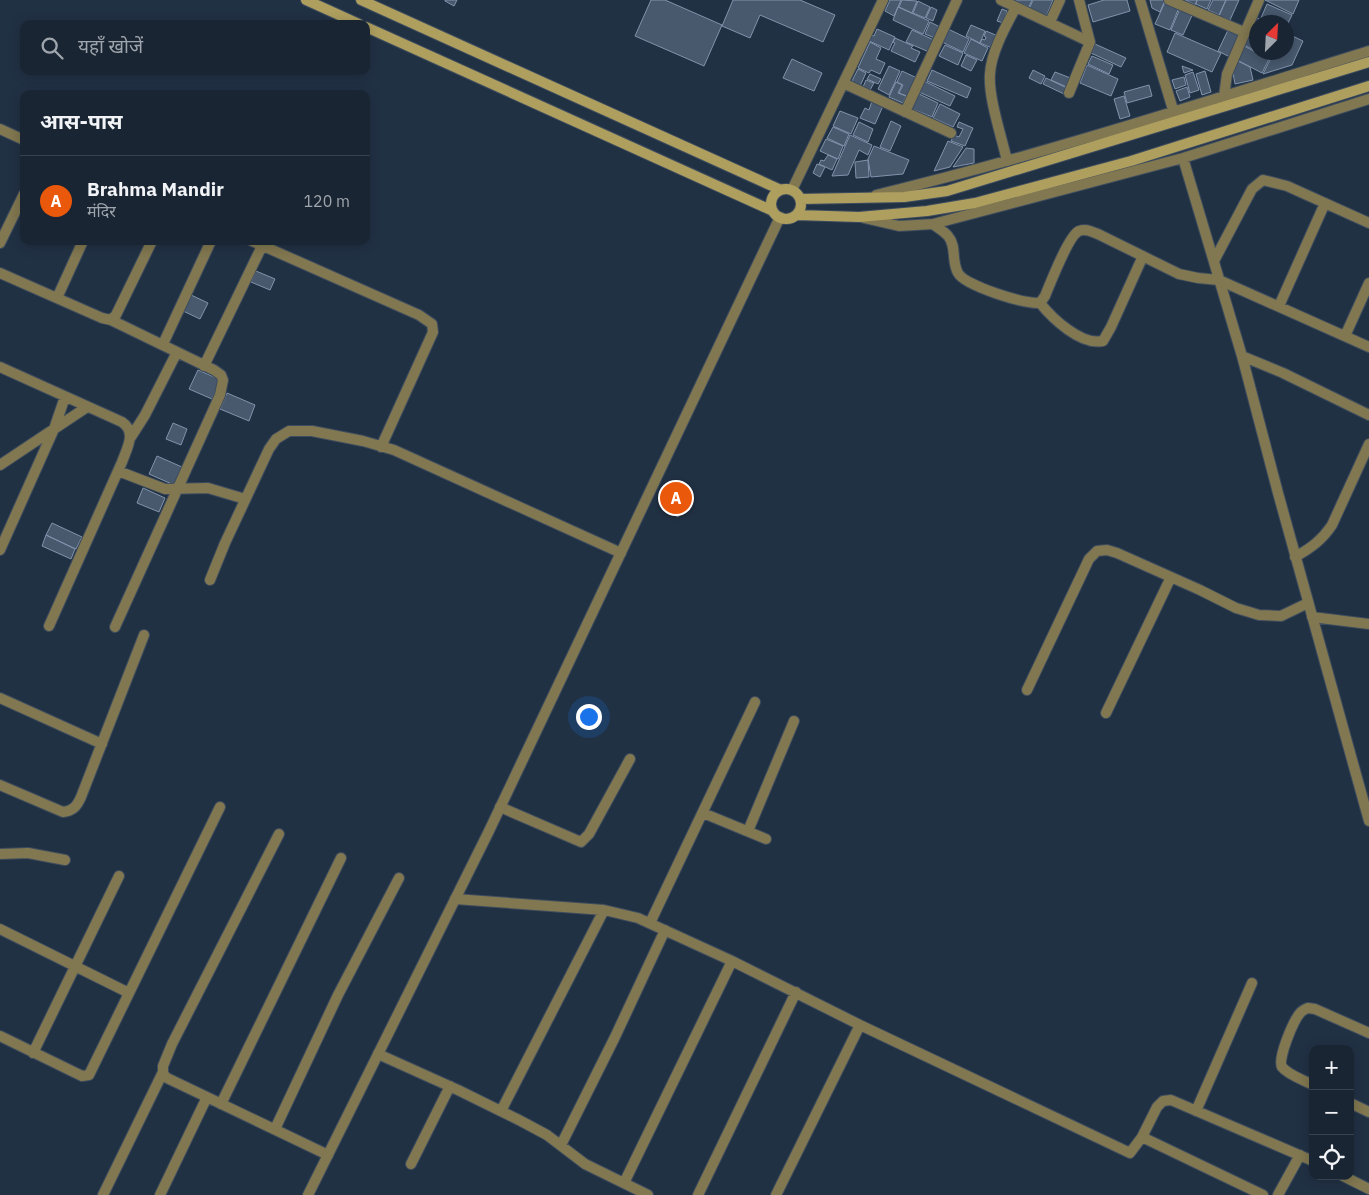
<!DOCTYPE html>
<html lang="hi">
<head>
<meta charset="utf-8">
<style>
	body { margin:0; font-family:"IBM Plex Sans","Noto Sans Devanagari",sans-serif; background:#222d3b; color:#f1f3f6 }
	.controls { position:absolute; right:15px; bottom:15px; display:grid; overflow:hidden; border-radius:10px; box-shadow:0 2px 12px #0003 }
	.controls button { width:45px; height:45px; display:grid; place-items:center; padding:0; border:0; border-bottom:1px solid #37424e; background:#192533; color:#f1f3f6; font:25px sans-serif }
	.compass { position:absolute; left:1249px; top:15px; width:45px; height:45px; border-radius:50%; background:#192533; box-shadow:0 2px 12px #0003; rotate:24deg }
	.you { position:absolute; left:588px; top:716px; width:18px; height:18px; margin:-12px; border:4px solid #fff; border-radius:50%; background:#1a73e8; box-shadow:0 0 0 8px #1a73e833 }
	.badge { display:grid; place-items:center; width:32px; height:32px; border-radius:50%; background:#ea580c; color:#fff; font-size:16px; font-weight:700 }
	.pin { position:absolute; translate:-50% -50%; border:2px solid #fff; box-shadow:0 1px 5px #0006 }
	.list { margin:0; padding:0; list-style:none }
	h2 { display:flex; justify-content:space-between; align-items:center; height:65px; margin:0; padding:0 20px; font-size:21px }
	h2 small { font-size:16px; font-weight:400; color:#9fa5ac }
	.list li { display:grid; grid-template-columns:32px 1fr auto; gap:15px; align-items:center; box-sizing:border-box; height:90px; padding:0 20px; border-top:1px solid #37424e }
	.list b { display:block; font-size:19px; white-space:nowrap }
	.list p { margin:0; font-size:16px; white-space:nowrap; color:#9fa5ac }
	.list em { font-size:16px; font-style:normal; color:#9fa5ac }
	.icon { flex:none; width:28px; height:28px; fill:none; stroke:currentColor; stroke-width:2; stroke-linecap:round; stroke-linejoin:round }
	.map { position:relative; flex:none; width:1369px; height:1195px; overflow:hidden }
	.search { position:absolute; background:#192533; box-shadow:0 2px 12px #0003; left:20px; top:20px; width:350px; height:55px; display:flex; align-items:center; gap:12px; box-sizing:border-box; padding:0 18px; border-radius:10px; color:#9fa5ac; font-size:19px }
	.panel { position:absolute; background:#192533; box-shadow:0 2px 12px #0003; left:20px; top:90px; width:350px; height:155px; border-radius:10px }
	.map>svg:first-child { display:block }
	.building { fill:#48596e; stroke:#8193ab }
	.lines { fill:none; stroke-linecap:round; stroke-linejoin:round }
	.minor-casing { stroke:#3d4c5e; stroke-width:12 }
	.tertiary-casing { stroke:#3d4c5e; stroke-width:12 }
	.secondary-casing { stroke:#3d4c5e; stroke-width:12 }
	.minor { stroke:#817750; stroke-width:10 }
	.tertiary { stroke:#817750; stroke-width:10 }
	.secondary { stroke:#ae9f5f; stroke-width:10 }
</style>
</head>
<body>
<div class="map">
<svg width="1369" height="1195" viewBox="0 0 1369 1195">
	<rect width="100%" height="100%" fill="#213144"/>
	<path class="building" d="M445 0H457L454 6 445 1Z
		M651 0H665L722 25 704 66 635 36Z
		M733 0H800L835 15 823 42 760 15 750 38 722 26Z
		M890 0H901L894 16 885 11Z
		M902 0 917 1 912 13 899 7Z
		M1013 0H1032L1029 7Z
		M1033 0H1053L1046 17 1029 9Z
		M1104 0H1127L1130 11 1093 22 1088 5Z
		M1150 0H1165L1160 12 1152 8Z
		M1166 0 1180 5 1170 30 1155 24Z
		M1185 0H1197L1195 5Z
		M1197 0H1211L1207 9 1196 4Z
		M1213 0H1226L1219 15 1208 10Z
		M1226 0H1239L1230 20 1219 16Z
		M1265 0H1299L1293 14Z
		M918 1 930 7 925 18 913 13Z
		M1267 4 1292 15 1286 27V22H1270L1261 18Z
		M1181 6 1194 11 1183 35 1171 30Z
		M898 7 929 21 923 34 893 20Z
		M931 7 937 10 933 21 926 18Z
		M1002 9 1007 11 1003 23 997 21Z
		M1257 18 1266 22H1256V34L1250 31Z
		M930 22 940 27 935 38 925 34Z
		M971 25 985 31 980 43 966 36Z
		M1229 28 1243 35 1232 58 1218 51Z
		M877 29 895 37 889 50 869 41 871 35 874 36Z
		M948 29 969 39 963 52 942 42Z
		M912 30 934 40 929 52 906 42Z
		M986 31 998 36 992 48 980 43 982 39 985 40 986 37 984 36Z
		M1175 33 1221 53 1212 72 1167 52Z
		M1250 33 1256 36V51L1244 45Z
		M1286 33 1303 41 1292 65 1263 74 1274 52H1286Z
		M895 38 913 46 911 48 920 52 915 62 891 51 895 43 893 42Z
		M971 39 988 48 982 61 964 53Z
		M870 42 881 48 876 59 885 63 880 74 871 70 869 73 858 68Z
		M1095 44 1126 58 1121 67 1091 53Z
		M945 45 963 53 958 65 939 56Z
		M1244 46 1269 59 1262 73 1237 60Z
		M966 55 977 60 971 71 961 66Z
		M1092 56 1113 65 1109 74 1088 64Z
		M792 59 822 73 814 91 783 78Z
		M1238 61 1250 67 1253 80 1235 84 1233 73Z
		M1087 65 1118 79 1111 96 1080 83Z
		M889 66 900 71 889 95 878 89Z
		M1182 66 1193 70 1184 73Z
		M858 69 866 73 860 86 852 81Z
		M932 70 971 88 967 98 927 81Z
		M1033 70 1045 76 1041 84 1029 78Z
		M902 71 917 78 909 97 899 93 903 85 897 82Z
		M1205 71 1211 92 1202 95 1196 74Z
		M1055 72 1073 79 1069 88 1051 80Z
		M1193 72 1199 90 1190 93 1185 75Z
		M870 74 881 79 878 84 867 79Z
		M1184 77 1186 85 1175 89 1172 80Z
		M1046 78 1067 88 1064 94 1043 84Z
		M866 80 874 83 870 90 863 87Z
		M924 81 955 96 950 106 919 92Z
		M896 82 902 85 898 93 906 96 903 103 889 97Z
		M1149 85 1152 96 1127 103 1124 92Z
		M1187 87 1190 97 1180 101 1176 91Z
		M917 93 938 103 932 117 910 108Z
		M1124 96 1130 116 1120 119 1114 99Z
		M872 101 883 106 875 124 860 118 865 108 869 110Z
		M940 104 960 114 953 127 933 118Z
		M840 111 858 118 851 134 833 126Z
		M891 121 901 126 890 151 880 147Z
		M859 122 873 129 868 142 853 135Z
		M959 122 973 128 965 146 951 141 954 135 959 137 963 129 957 127Z
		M833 127 849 134 844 146 827 138Z
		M850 135 872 145 868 155 859 150 848 175 832 176Z
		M826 139 843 146 838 159 820 151Z
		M948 141 963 147 950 167 934 171Z
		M874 146 909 160 903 174 871 177 868 159Z
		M966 148 974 149V163L953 167Z
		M828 155 837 159 832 170 819 164 821 160 824 161Z
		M868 160 869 177 856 178 855 162Z
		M817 164 825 167 820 177 813 173Z
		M256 271 275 279 270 290 251 282Z
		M189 294 208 303 200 319 181 310Z
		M198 370 221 380 212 399 189 389Z
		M227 393 255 405 249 421 220 409Z
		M173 423 187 429 181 445 166 439Z
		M157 456 182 467 174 485 149 474Z
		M676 482 692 491 678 517 662 508Z
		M143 488 165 498 159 512 137 503Z
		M52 523 82 537 76 549 46 535Z
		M46 535 75 549 71 559 42 546Z"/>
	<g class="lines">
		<defs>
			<path id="minor" d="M1001 0 1090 42
				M1140 0 1174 113
				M1169 0 1244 32
				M1050 22 1060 0
				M843 83 951 133
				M1069 93 1090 42 1079 0
				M1224 96 1227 74 1259 0
				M905 112 957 0
				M0 129 24 140
				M1183 158 1242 356 1278 493 1369 821
				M1007 161C1002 138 988 97 990 74 991 52 1006 26 1016 7
				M792 190 883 0
				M876 195C1042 155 1205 102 1369 51
				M864 218 899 226 933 224 1183 158 1369 99
				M933 224C938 228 944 231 948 236 957 246 951 261 958 273 965 286 1024 304 1040 303L1045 296C1050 284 1069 235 1079 231 1086 228 1092 232 1098 234L1179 274 1198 278 1219 280 1369 347
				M252 241 419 315 432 324 433 332 381 447
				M0 243 24 194
				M1214 261 1252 189 1263 180 1287 186 1369 223
				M0 273 102 318 111 320 116 315 152 241
				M57 298 83 241
				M1040 303C1052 318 1081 346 1103 341L1111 327 1143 256
				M1279 306 1325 203
				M111 320 214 370 221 375 223 380 220 395 115 627
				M1345 336 1369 283
				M163 344 211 241
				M1242 356 1283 373 1369 415
				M204 366 262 246
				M0 367 122 422C137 432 127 448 122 462L49 626
				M131 437 145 415 177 352
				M0 465 87 407
				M118 471 165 489 208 488 245 499
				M0 550 54 429 65 397
				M1295 557C1311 548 1322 540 1332 525L1369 444
				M210 580 225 543 269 449 276 439 289 431H312L363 441 394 450 621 553
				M1312 617 1369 624
				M1027 690 1089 559 1097 551 1107 550 1117 553 1200 590 1236 608 1259 615 1281 616 1308 603
				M0 698 102 744
				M1106 713 1171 577
				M0 785 63 812C73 811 77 806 81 797L144 635
				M500 807 581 842 589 834 630 759
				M703 813 766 839
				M748 831 794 721
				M279 834 172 1044 163 1066V1074L167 1078 328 1155
				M0 854 28 853 65 860
				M455 899 604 910 638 918 732 961 860 1025 1130 1153 1142 1137 1157 1107 1163 1101 1171 1100 1313 1161
				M650 923 755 702
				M0 929 129 993
				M0 1036 82 1076 89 1075 220 807
				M33 1053 119 876
				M378 1054 458 1090 519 1120 547 1135 585 1164 648 1195
				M1313 1085C1304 1080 1288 1075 1282 1067 1277 1059 1294 1019 1301 1012 1303 1010 1305 1009 1308 1008L1315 1009 1369 1033
				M1350 1103 1369 1112
				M221 1104 341 858
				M501 1111 604 910
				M1196 1111 1252 983
				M275 1129 338 995 399 878
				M1142 1137 1263 1195
				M561 1145 615 1037 665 930
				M411 1164 450 1086
				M1343 1176 1369 1189
				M624 1183 732 961
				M103 1195 163 1072
				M160 1195 207 1097
				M698 1195 796 992
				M776 1195 860 1025
				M1278 1195 1300 1155"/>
			<path id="tertiary" d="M308 1195 489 831 780 217"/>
			<path id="secondary" d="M306 0 359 24
				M361 0 781 190
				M366 27 773 211
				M771 204a15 15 0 1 1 30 0a15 15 0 1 1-30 0Z
				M800 199 904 197 947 191 1369 62
				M797 215 859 217 927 211 975 203 1131 161 1369 86"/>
		</defs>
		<use href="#minor" class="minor-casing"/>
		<use href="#tertiary" class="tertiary-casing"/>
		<use href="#secondary" class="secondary-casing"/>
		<use href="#minor" class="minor"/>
		<use href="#tertiary" class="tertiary"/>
		<use href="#secondary" class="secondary"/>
	</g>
</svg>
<div class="controls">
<button>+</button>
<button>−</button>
<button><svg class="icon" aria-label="locate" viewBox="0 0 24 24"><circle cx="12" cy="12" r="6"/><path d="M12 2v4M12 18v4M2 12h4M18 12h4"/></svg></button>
</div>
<svg class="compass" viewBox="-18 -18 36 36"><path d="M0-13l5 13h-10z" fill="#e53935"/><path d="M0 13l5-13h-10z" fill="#9fa5ac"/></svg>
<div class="you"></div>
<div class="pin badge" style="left:676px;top:498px">A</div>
<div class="search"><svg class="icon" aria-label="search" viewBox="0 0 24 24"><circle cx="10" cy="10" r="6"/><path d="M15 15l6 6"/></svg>यहाँ खोजें</div>
<section class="panel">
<h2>आस-पास<small></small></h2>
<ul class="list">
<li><span class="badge">A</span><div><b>Brahma Mandir</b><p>मंदिर</p></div><em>120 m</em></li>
</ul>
</section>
</div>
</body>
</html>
